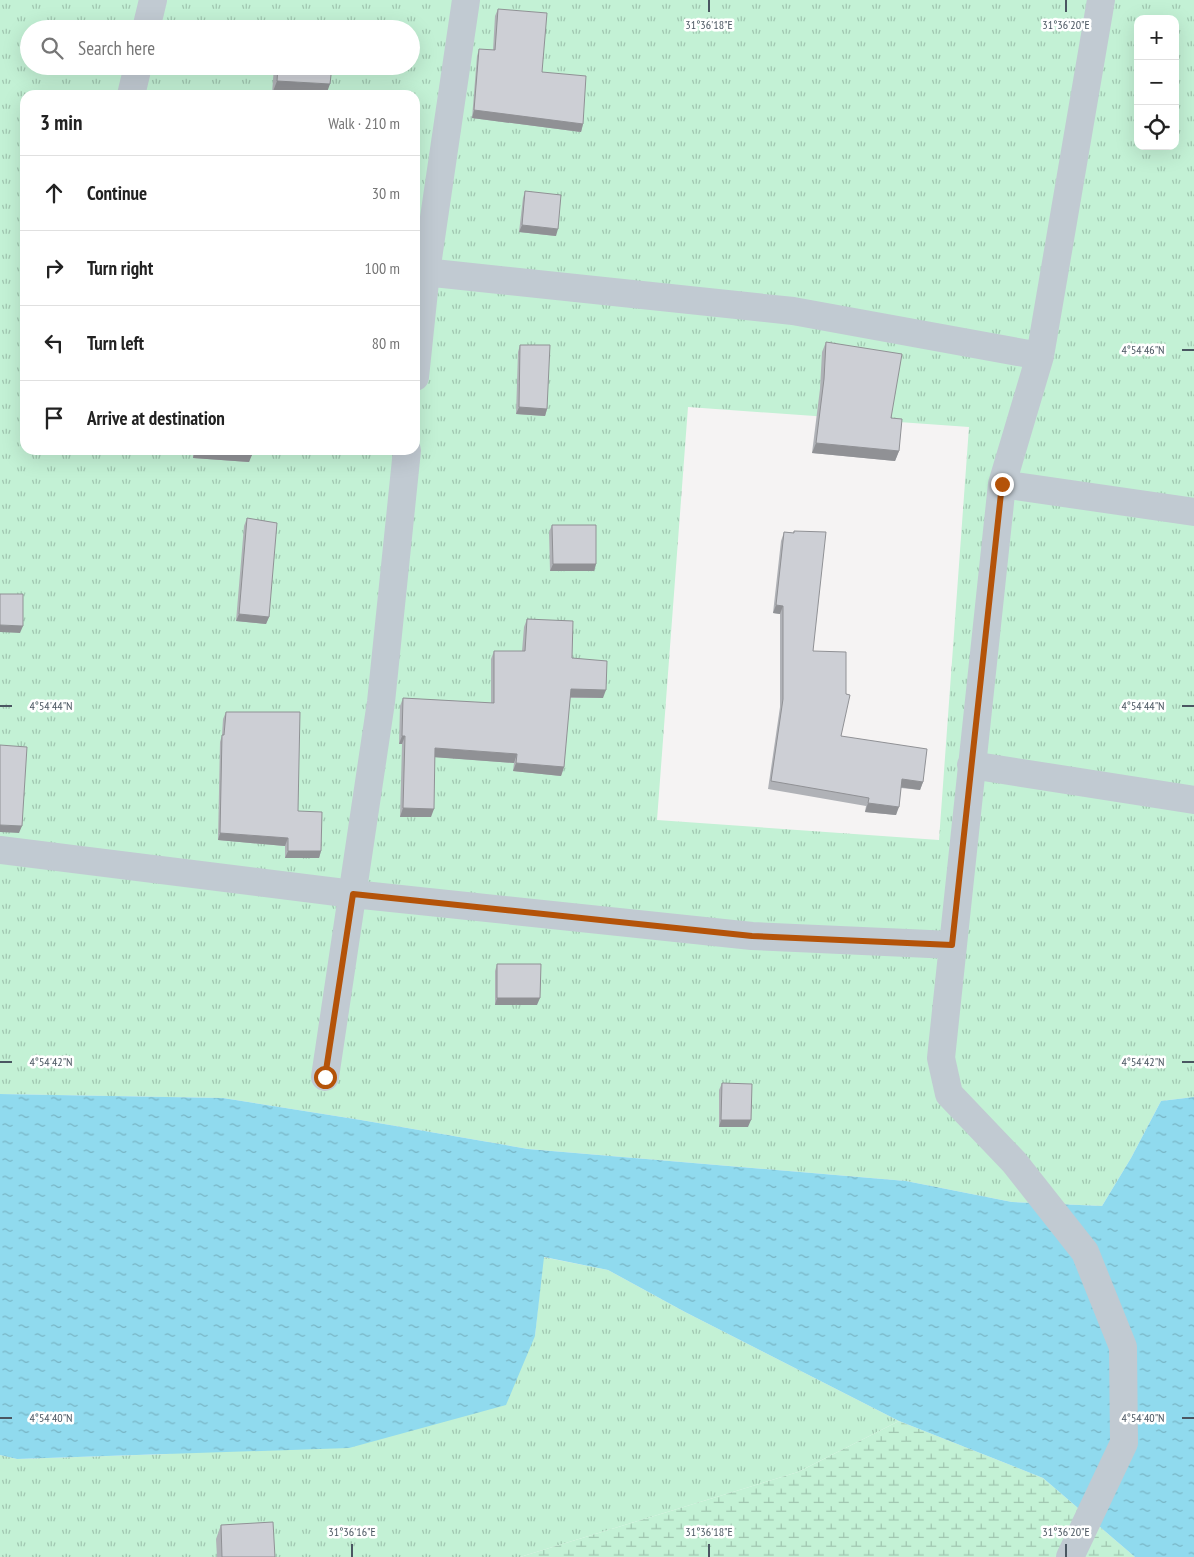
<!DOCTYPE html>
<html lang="en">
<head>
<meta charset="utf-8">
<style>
	body { margin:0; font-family:"PT Sans Narrow",sans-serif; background:#f2f2f2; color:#222 }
	.controls { position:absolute; right:15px; top:15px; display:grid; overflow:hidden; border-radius:10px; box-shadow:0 5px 20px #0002 }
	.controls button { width:45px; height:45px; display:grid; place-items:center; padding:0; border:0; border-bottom:1px solid #e0e0e0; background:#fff; color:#222; font:25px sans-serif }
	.stop { position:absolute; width:15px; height:15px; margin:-11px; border:4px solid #b45309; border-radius:50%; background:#fff }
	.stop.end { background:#b45309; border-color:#fff; box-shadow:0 1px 5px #0008 }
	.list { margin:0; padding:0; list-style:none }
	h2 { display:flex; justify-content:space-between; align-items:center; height:65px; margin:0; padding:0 20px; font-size:21px }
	h2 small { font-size:16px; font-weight:400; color:#767676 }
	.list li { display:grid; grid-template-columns:32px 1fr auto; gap:15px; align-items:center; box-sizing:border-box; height:75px; padding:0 20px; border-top:1px solid #e0e0e0 }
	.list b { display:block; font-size:19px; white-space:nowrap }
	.list em { font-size:16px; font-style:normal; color:#767676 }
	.icon { flex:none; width:28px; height:28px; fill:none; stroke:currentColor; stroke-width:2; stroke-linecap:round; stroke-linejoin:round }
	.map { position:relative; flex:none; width:1194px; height:1557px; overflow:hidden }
	.search { position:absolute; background:#fff; box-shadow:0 5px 20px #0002; left:20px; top:20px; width:400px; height:55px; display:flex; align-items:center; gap:12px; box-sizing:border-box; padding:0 18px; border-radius:28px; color:#767676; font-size:19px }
	.panel { position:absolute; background:#fff; box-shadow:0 5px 20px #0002; left:20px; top:90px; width:400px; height:365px; border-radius:15px }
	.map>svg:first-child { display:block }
	.grass { fill:url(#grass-tufts); fill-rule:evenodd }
	.wetland { fill:url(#wetland-marsh) }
	.water { fill:url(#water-ripples) }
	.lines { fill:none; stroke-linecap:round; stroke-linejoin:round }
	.minor { stroke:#c1cad2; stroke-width:28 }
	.wall { fill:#b0b2b7 }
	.shaded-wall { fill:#909195 }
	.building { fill:#cdcfd5; stroke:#909195 }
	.route { stroke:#b45309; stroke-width:6 }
	.ticks { fill:none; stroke:#4a5661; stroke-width:2 }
	.ticks-label { font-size:12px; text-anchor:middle; fill:#4a5661; stroke:#fff; stroke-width:5; stroke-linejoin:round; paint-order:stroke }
</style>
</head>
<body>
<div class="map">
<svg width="1194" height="1557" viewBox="0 0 1194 1557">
	<defs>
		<pattern id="grass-tufts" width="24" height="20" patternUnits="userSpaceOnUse" patternTransform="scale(1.25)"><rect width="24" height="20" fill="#c3f1d5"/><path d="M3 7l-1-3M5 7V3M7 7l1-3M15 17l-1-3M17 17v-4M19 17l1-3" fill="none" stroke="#a0c6b0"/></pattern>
		<pattern id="wetland-marsh" width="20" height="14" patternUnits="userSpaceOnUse" patternTransform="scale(1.25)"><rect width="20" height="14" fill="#c3f1d5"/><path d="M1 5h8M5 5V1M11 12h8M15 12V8" fill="none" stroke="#a0c6b0"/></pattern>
		<pattern id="water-ripples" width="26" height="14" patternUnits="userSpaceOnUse" patternTransform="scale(1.25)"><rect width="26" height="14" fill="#90daee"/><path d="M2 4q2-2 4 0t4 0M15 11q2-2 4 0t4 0" fill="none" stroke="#78b4c4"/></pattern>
	</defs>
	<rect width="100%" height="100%" fill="#f5f3f3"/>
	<path class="grass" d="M0 0H1194V1097L1161 1101 1131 1158 1102 1206 1012 1202 906 1181 528 1149 361 1120 223 1098 0 1094ZM1138 19H1175V146H1138ZM29 29H411V66H29ZM25 95H415V450H25ZM688 407 969 427 939 840 657 820Z
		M543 1257 608 1270 685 1312 899 1421 798 1472 520 1557H0V1455L17 1459 169 1454 535 1336Z"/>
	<path class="wetland" d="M899 1421 1043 1478 1135 1557H520L798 1472Z"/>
	<path class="water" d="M0 1094 223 1098 361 1120 528 1149 906 1181 1012 1202 1102 1206 1131 1158 1161 1101 1194 1097V1557H1135L1043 1478 899 1421 685 1312 608 1270 544 1257 535 1336 506 1405 349 1448 17 1459 0 1455Z"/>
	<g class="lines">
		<path class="minor" d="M146 29 153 0
			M131 95 138 66
			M415 271 793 311 1040 356
			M415 377 426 272 466 0
			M1002 484 1194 512
			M971 765 1194 800
			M0 850 353 894 752 936 952 945
			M325 1077 381 702 407 450
			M1070 1557 1124 1443 1123 1347 1085 1252 1014 1162 949 1094 941 1058 1002 484 1040 356 1101 0"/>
	</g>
	<path class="wall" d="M498 9 542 72 583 124 581 132 472 118 477 56 479 49 493 50 495 16Z
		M274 66H332L272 94Z
		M525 191 556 236 519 232 523 198Z
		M826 342 891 418 899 451 895 461 812 453 820 389 822 352Z
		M520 345 547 409 545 416 516 414 518 352Z
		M193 450H252L249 462 193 458Z
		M247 518 269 617 266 624 236 621 244 526Z
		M552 525 596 564 594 571H550L549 532Z
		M794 531 813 651 841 736 923 782 920 790 901 788 896 815 865 812 866 806 768 789 780 707V614L773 613 781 541 784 532 793 533Z
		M527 619 572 658 603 698H570L564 767 561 776 513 771 514 763 435 757 431 817H400L402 744H399L400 706 403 698 491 703V659L494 651H522L524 627Z
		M226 712 298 811 321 851 319 858H285V846L218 840 220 742 222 735 223 719Z
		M497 964 537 1005H495V971Z
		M722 1083 748 1127H719V1090Z
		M221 1525 275 1557H217L216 1539Z"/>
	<path class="shaded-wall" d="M277 81 330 84 326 95H296L272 94Z
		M474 110 583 124 581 132 472 118Z
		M522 225 558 229 556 236 519 232Z
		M519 407 547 409 545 416 516 414Z
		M816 443 899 451 895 461 812 453Z
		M195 451 252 455 249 462 193 458Z
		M553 564H596L594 571H550Z
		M776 605 783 606 780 614 773 613Z
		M239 614 269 617 266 624 236 621Z
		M0 625 23 626 20 633 0 632Z
		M571 689 606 690 603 698 568 697Z
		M402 736H405L402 744H399Z
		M435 748 517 754 514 763 432 757Z
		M516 763 564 767 561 776 513 771Z
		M902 779 923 782 920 790 899 787Z
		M868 803 899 807 896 815 865 812Z
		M403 808 434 809 431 817H400Z
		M0 825 22 826 19 833 0 832Z
		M220 833 288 838 285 846 218 840Z
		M288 851H321L319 858H285Z
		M497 998H540L537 1005H495Z
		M721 1120H751L748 1127H719Z"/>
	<path class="building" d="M498 9 547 13 542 72 586 76 583 124 474 110 479 49 495 50Z
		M278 66H332L330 84 277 81Z
		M525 191 561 195 558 229 522 225Z
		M826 342 902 354 891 418 902 419 899 451 816 443 824 379Z
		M520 345H550L547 409 519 407Z
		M195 450H252V455L195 451Z
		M247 518 277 523 269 617 239 614Z
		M552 525H596V564H553Z
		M794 531 826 532 813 651 846 652V694L850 695 841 736 927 749 923 782 902 779 899 807 868 803 869 798 771 781 783 699V606L776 605 784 532 794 533Z
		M0 594H23V626L0 625Z
		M527 619 573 621 572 658 607 661 606 690 571 689 564 767 516 763 517 754 435 748 434 809 403 808 405 736H402L403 698 494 703V651H525Z
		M226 712H300L298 811 322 812 321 851H288V838L220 833 222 735H224Z
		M0 745 27 747 22 826 0 825Z
		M497 964H541L540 998H497Z
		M722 1083 752 1084 751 1120H721Z
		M273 1522 275 1557H222L221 1525Z"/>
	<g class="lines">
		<path class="route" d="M325 1077 353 894 752 936 952 945 1002 484"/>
	</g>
	<path class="ticks" d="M709 0V12M1066 0V12M1182 350H1194M0 706H12M1182 706H1194M0 1062H12M1182 1062H1194M0 1418H12M1182 1418H1194M352 1544V1557M709 1544V1557M1066 1544V1557"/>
	<g class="ticks-label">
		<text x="709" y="29">31°36'18"E</text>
		<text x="1066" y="29">31°36'20"E</text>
		<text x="1143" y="354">4°54'46"N</text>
		<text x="51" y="710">4°54'44"N</text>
		<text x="1143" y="710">4°54'44"N</text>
		<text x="51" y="1066">4°54'42"N</text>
		<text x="1143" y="1066">4°54'42"N</text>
		<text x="51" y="1422">4°54'40"N</text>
		<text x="1143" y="1422">4°54'40"N</text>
		<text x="352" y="1536">31°36'16"E</text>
		<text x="709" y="1536">31°36'18"E</text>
		<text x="1066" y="1536">31°36'20"E</text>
	</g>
</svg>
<div class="controls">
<button>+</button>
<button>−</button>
<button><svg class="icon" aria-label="locate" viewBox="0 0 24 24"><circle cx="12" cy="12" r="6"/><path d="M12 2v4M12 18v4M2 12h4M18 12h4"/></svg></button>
</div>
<div class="stop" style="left:325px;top:1077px"></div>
<div class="stop end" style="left:1002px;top:484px"></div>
<div class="search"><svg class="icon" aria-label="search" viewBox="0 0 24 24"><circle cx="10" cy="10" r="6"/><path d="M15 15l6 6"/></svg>Search here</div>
<section class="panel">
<h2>3 min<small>Walk · 210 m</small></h2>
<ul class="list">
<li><svg class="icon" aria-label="ahead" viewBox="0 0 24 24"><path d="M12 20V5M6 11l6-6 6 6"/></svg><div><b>Continue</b></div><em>30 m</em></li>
<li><svg class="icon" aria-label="right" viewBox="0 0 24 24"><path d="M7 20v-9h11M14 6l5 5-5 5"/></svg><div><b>Turn right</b></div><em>100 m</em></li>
<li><svg class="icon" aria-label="left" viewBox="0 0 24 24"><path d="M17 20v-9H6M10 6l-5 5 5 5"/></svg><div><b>Turn left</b></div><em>80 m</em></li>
<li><svg class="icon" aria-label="arrive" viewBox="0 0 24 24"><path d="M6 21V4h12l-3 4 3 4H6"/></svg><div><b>Arrive at destination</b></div></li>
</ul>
</section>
</div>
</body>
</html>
